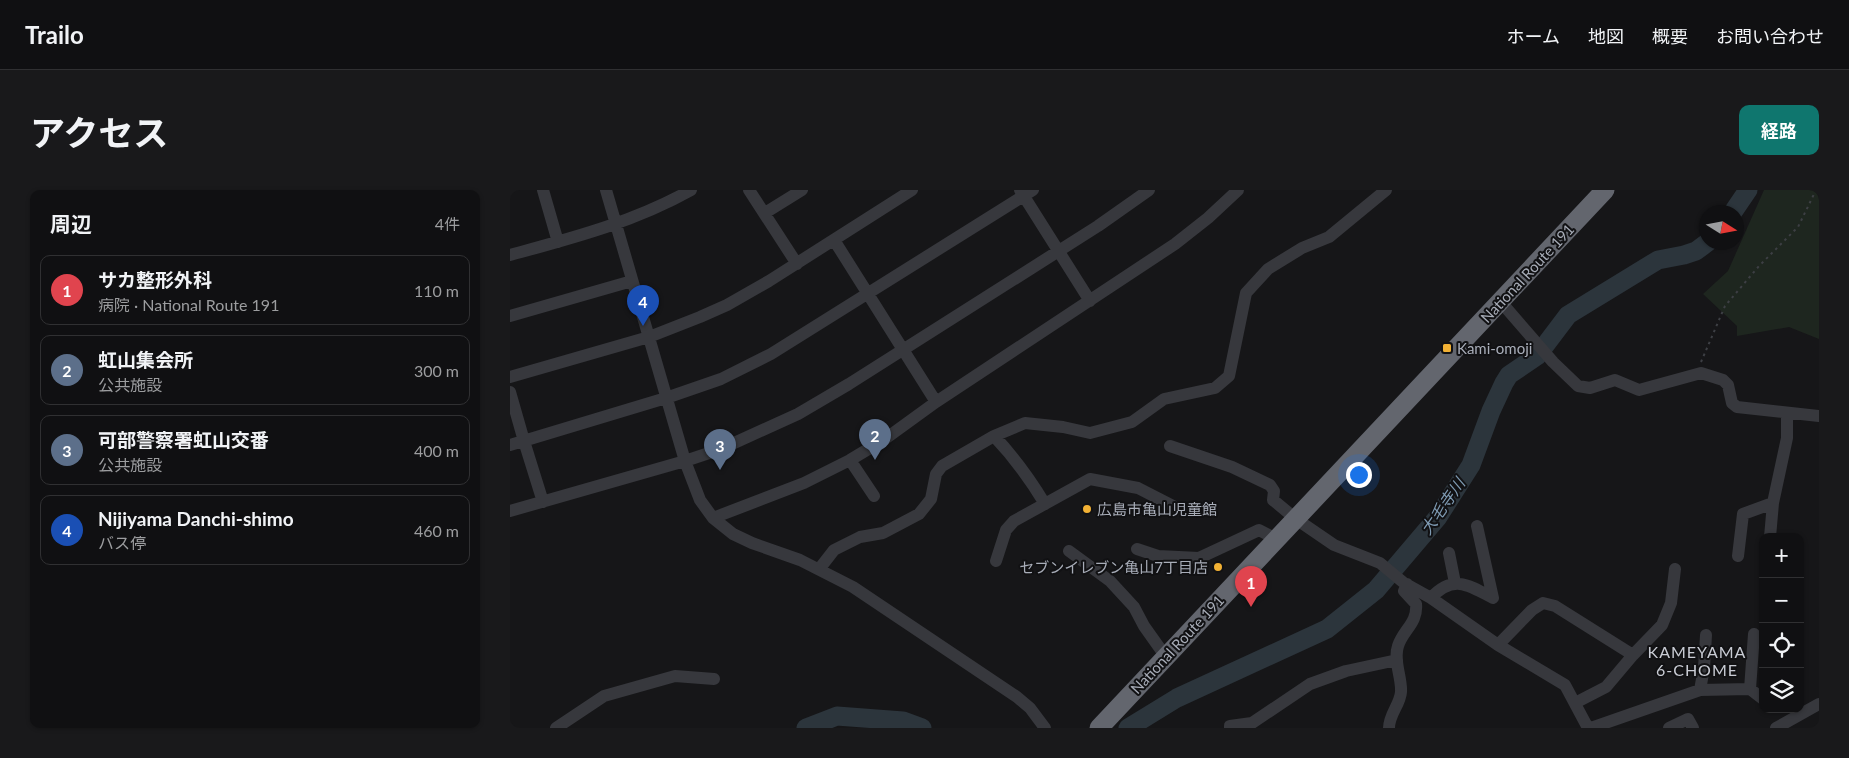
<!DOCTYPE html>
<html lang="ja">
<head>
<meta charset="utf-8">
<style>
	body { margin:0; font-family:Lato,"Noto Sans JP",sans-serif; background:#19191b; color:#f1f3f6 }
	.controls { position:absolute; right:15px; bottom:15px; display:grid; overflow:hidden; border-radius:10px; box-shadow:0 1px 4px #0004 }
	.controls button { width:45px; height:45px; display:grid; place-items:center; padding:0; border:0; border-bottom:1px solid #303032; background:#101012; color:#f1f3f6; font:25px sans-serif }
	.compass { position:absolute; left:1189px; top:15px; width:45px; height:45px; border-radius:50%; background:#101012; box-shadow:0 1px 4px #0004; rotate:101deg }
	.you { position:absolute; left:848px; top:284px; width:18px; height:18px; margin:-12px; border:4px solid #fff; border-radius:50%; background:#1a73e8; box-shadow:0 0 0 8px #1a73e833 }
	.badge { display:grid; place-items:center; width:32px; height:32px; border-radius:50%; background:#0f766e; color:#fff; font-size:16px; font-weight:700 }
	.pin { position:absolute; translate:-50% -41px; filter:drop-shadow(0 1px 2px #0008) }
	.pin::after { content:''; position:absolute; top:26px; width:18px; height:15px; background:inherit; clip-path:polygon(0 0,100% 0,50% 100%) }
	.list { margin:0; padding:0; list-style:none }
	h2 { display:flex; justify-content:space-between; align-items:center; height:65px; margin:0; padding:0 20px; font-size:21px }
	h2 small { font-size:16px; font-weight:400; color:#9c9d9f }
	.list li { display:grid; grid-template-columns:32px 1fr auto; gap:15px; align-items:center; box-sizing:border-box; height:70px; margin:0 10px 10px; padding:0 10px; border:1px solid #303032; border-radius:10px }
	.list b { display:block; font-size:19px; white-space:nowrap }
	.list p { margin:0; font-size:16px; white-space:nowrap; color:#9c9d9f }
	.list em { font-size:16px; font-style:normal; color:#9c9d9f }
	.icon { flex:none; width:28px; height:28px; fill:none; stroke:currentColor; stroke-width:2; stroke-linecap:round; stroke-linejoin:round }
	.map { position:relative; flex:none; width:1309px; height:538px; overflow:hidden; border-radius:10px }
	header { display:flex; align-items:center; gap:30px; box-sizing:border-box; height:70px; padding:0 25px; background:#101012; border-bottom:1px solid #303032 }
	header strong { font-size:24px }
	nav { display:flex; gap:28px; margin-inline-start:auto; font-size:18px }
	.intro { display:flex; align-items:center; justify-content:space-between; box-sizing:border-box; height:120px; padding:0 30px }
	h1 { margin:0; font-size:35px }
	.button { padding:12px 22px; border-radius:10px; background:#0f766e; color:#fff; font-size:18px; font-weight:700 }
	main { display:flex; gap:30px; padding:0 30px }
	aside { flex:1; background:#101012; border-radius:10px; box-shadow:0 1px 4px #0004 }
	.map>svg:first-child { display:block }
	.green { fill:#1e261f }
	.lines { fill:none; stroke-linecap:round; stroke-linejoin:round }
	.river { stroke:#2c353c; stroke-width:19 }
	.path { stroke:#3d3f44; stroke-width:2; stroke-dasharray:2.5 4; stroke-linecap:butt }
	.minor { stroke:#37383d; stroke-width:12 }
	.highway { stroke:#63666e; stroke-width:19 }
	.poi-dot { fill:#f2b134; stroke:#111113; stroke-width:2 }
	.labels { text-anchor:middle; dominant-baseline:central; stroke-width:4; stroke-linejoin:round; paint-order:stroke }
	.street-label { font-size:15px; fill:#a8adb8; stroke:#111113 }
	.poi-label { font-size:15px; fill:#a8adb8; stroke:#111113; text-anchor:start }
	.water-label { font-size:16px; font-style:italic; fill:#7f9bb3; stroke:#111113 }
	.neighbourhood-label { font-size:16px; letter-spacing:1px; fill:#c9ccd4; stroke:#111113 }
</style>
</head>
<body>
<header>
<strong>Trailo</strong>
<nav><a>ホーム</a><a>地図</a><a>概要</a><a>お問い合わせ</a></nav>
</header>
<div class="intro"><h1>アクセス</h1><a class="button">経路</a></div>
<main>
<aside>
<h2>周辺<small>4件</small></h2>
<ul class="list">
<li><span class="badge" style="background:#e0444e">1</span><div><b>サカ整形外科</b><p>病院 · National Route 191</p></div><em>110 m</em></li>
<li><span class="badge" style="background:#5c6f8a">2</span><div><b>虹山集会所</b><p>公共施設</p></div><em>300 m</em></li>
<li><span class="badge" style="background:#5c6f8a">3</span><div><b>可部警察署虹山交番</b><p>公共施設</p></div><em>400 m</em></li>
<li><span class="badge" style="background:#1a4fb4">4</span><div><b>Nijiyama Danchi-shimo</b><p>バス停</p></div><em>460 m</em></li>
</ul>
</aside>
<div class="map">
<svg width="1309" height="538" viewBox="0 0 1309 538">
	<rect width="100%" height="100%" fill="#161618"/>
	<path class="green" d="M1254 0H1309V149L1279 137 1227 146V136L1193 104 1218 81Z"/>
	<g class="lines">
		<path class="river" d="M1223 22 1238 0
			M296 538 327 526 393 531 412 538
			M618 538 667 508 817 439 866 400 928 327 961 275 981 221 994 193 999 185 1027 166 1058 125 1148 70 1174 65 1186 61 1198 52"/>
		<path class="path" d="M1191 172 1215 116 1249 76 1288 37 1306 0"/>
		<path class="minor" d="M33 0 48 52
			M96 0 175 271 190 310 203 328 223 344 242 353 290 370 343 397 507 507 520 518 535 538
			M239 0 287 74
			M510 0 580 111
			M255 23 292 0
			M324 50 426 212
			M0 65C62 48 124 32 181 0
			M991 112 1043 172 1068 196 1080 198 1105 190 1129 200 1191 183 1213 190 1218 195 1222 213 1227 217 1309 226
			M0 126 122 91
			M0 187 139 147 190 127 217 115 259 91 402 0
			M0 202 14 251 33 312
			M484 246C504 267 520 289 535 314
			M0 255 156 208 211 189 261 164 523 0
			M660 256 722 277 760 295 764 301 763 310 786 329 824 355 870 373 894 393 921 408 988 455 1055 495 1078 538
			M340 270 364 306
			M0 321 175 271 211 259 288 224 339 194 588 36 639 0
			M203 328 294 293 340 270 375 249 426 212 665 54 698 28 728 0
			M1260 347 1263 313 1277 248V223
			M627 359 648 366 689 368 749 340 766 349
			M559 361 600 391 624 417 634 436 656 467
			M939 363 945 393
			M1228 366 1233 324 1263 313
			M486 371 496 340 504 331 580 289 628 298 671 320
			M310 378 324 360 350 347 373 343 409 324 421 309 426 284 432 276 484 246 515 233 553 237 580 243 622 232 654 209 705 198 719 186 736 103 758 79 792 58 819 47 876 0
			M921 408C943 384 959 395 983 408L967 336
			M988 455 1022 420 1033 413 1045 416 1123 465 1096 497 1065 513
			M1123 465 1152 435 1161 413 1165 379
			M1240 499 1244 444
			M1190 500 1194 478 1196 445
			M46 538 94 506 165 486 204 489
			M720 538V536L742 533 800 494 836 481 887 470
			M879 538C879 524 890 515 891 502 892 487 883 471 888 456 893 440 908 433 906 414L894 401 897 394
			M1081 538 1190 500 1240 499 1253 509
			M1159 538 1178 529 1183 538
			M1266 538 1309 514"/>
		<path class="highway" d="M589 538 1095 0"/>
	</g>
	<g class="poi-dot">
		<rect x="932" y="153" width="10" height="10" rx="2.5"/>
		<circle cx="577" cy="319" r="5"/>
		<circle cx="708" cy="377" r="5"/>
	</g>
	<g class="labels">
		<g class="street-label">
			<text transform="translate(1017 83) rotate(-47)">National Route 191</text>
			<text transform="translate(667 454) rotate(-47)">National Route 191</text>
		</g>
		<g class="poi-label">
			<text x="947" y="158">Kami-omoji</text>
			<text x="587" y="319">広島市亀山児童館</text>
			<text x="698" y="377" text-anchor="end">セブンイレブン亀山7丁目店</text>
		</g>
		<g class="water-label">
			<text transform="translate(932 316) rotate(-55)">大毛寺川</text>
		</g>
		<g class="neighbourhood-label">
			<text x="1187" y="461">KAMEYAMA<tspan x="1187" dy="18">6-CHOME</tspan></text>
		</g>
	</g>
</svg>
<div class="controls">
<button>+</button>
<button>−</button>
<button><svg class="icon" aria-label="locate" viewBox="0 0 24 24"><circle cx="12" cy="12" r="6"/><path d="M12 2v4M12 18v4M2 12h4M18 12h4"/></svg></button>
<button><svg class="icon" aria-label="layers" viewBox="0 0 24 24"><path d="M12 4l9 5-9 5-9-5zM3 14l9 5 9-5"/></svg></button>
</div>
<svg class="compass" viewBox="-18 -18 36 36"><path d="M0-13l5 13h-10z" fill="#e53935"/><path d="M0 13l5-13h-10z" fill="#9c9d9f"/></svg>
<div class="you"></div>
<div class="pin badge" style="left:741px;top:417px;background:#e0444e">1</div>
<div class="pin badge" style="left:365px;top:270px;background:#5c6f8a">2</div>
<div class="pin badge" style="left:210px;top:280px;background:#5c6f8a">3</div>
<div class="pin badge" style="left:133px;top:136px;background:#1a4fb4">4</div>
</div>
</main>
</body>
</html>
